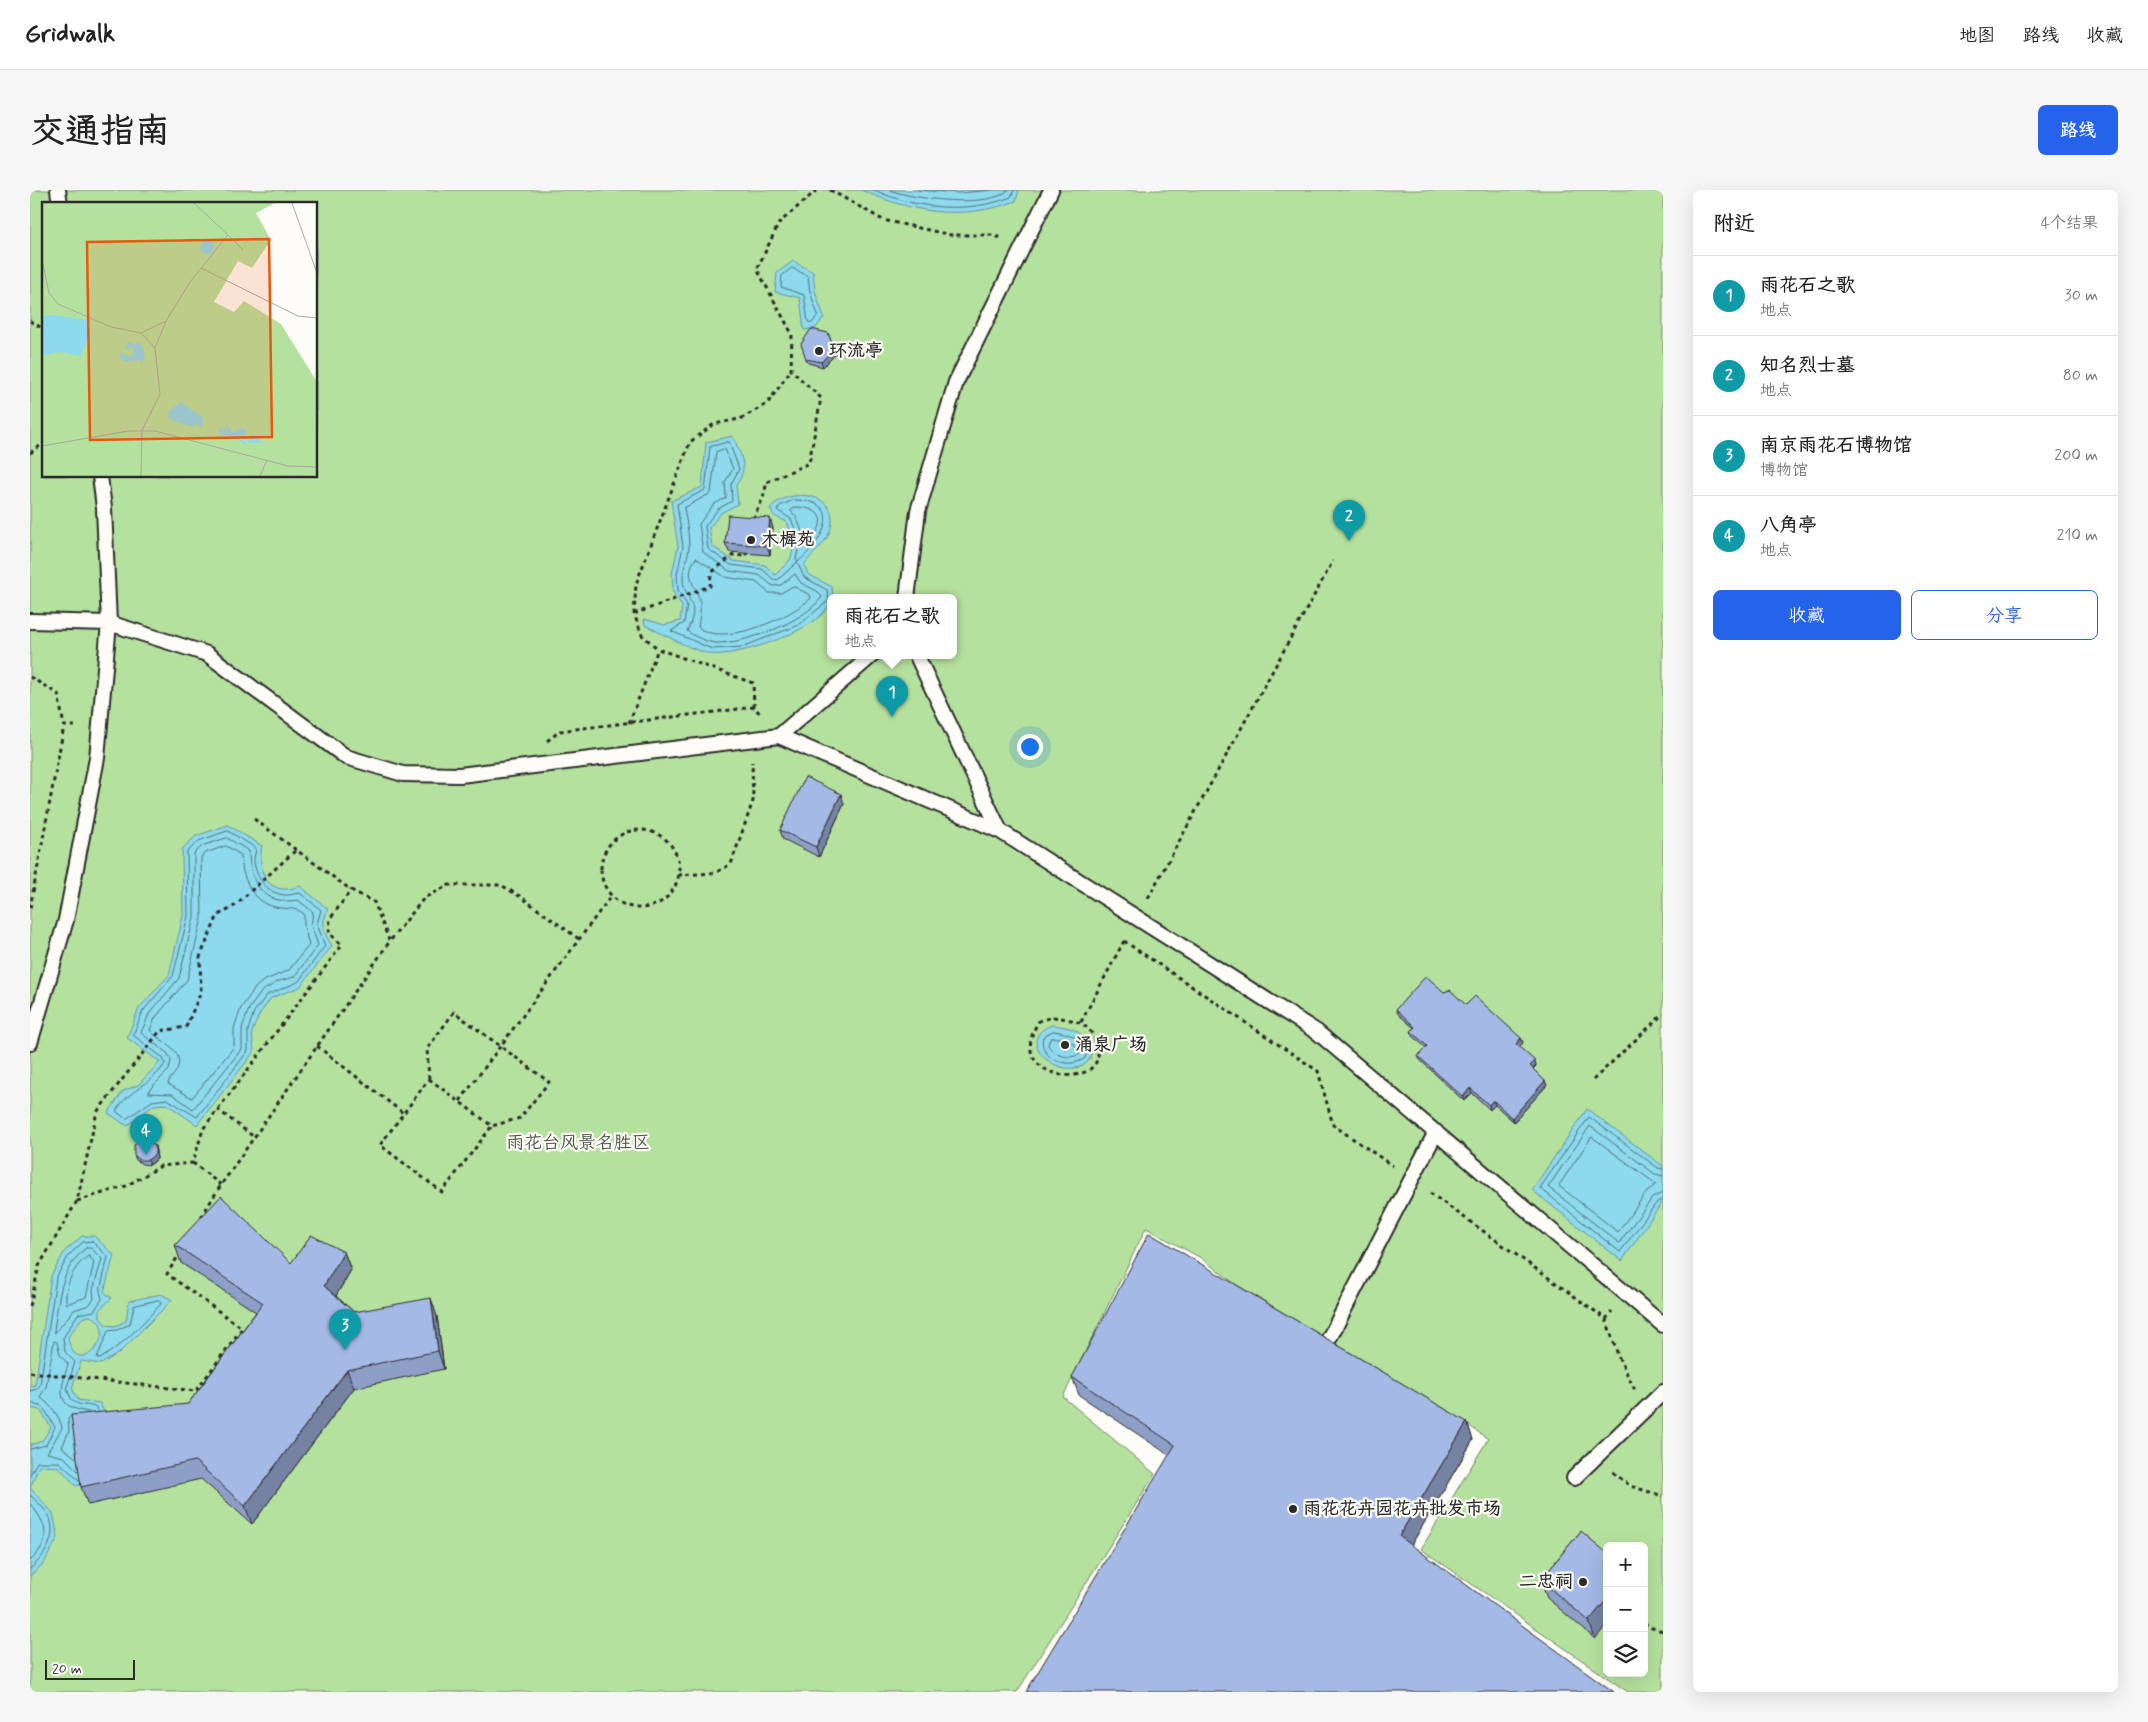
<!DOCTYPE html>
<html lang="zh">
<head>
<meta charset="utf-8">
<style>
	body { margin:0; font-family:Mynerve,"LXGW WenKai TC",sans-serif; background:#f6f6f6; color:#222 }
	.controls { position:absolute; right:15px; bottom:15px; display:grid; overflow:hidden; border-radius:8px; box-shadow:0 5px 20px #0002 }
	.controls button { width:45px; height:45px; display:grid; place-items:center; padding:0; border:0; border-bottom:1px solid #e0e0e0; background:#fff; color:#222; font:25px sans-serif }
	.scale { position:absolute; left:15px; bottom:12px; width:90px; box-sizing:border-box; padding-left:5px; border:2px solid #2b2b2b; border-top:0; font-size:14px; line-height:18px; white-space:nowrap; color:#2b2b2b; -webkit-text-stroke:4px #fdfcf7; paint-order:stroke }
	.you { position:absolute; left:999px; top:556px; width:18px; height:18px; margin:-12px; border:4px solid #fff; border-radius:50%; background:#1a73e8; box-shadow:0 0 0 8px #1a73e833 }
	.badge { display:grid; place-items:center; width:32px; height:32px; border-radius:50%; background:#2563eb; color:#fff; font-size:16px; font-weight:700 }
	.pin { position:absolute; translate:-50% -41px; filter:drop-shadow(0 1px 2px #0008) }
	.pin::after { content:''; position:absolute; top:26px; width:18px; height:15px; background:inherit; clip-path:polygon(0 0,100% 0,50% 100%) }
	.popup { position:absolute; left:797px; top:404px; width:130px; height:65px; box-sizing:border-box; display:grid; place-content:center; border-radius:8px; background:#fff; filter:drop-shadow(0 1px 4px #0005); font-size:16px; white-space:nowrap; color:#767676 }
	.popup b { font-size:19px; color:#222 }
	.popup::after { content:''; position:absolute; left:50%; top:100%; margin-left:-10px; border:10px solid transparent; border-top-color:#fff }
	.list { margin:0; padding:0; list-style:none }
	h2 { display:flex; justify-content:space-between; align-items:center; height:65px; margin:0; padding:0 20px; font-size:21px }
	h2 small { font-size:16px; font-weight:400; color:#767676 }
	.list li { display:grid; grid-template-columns:32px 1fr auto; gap:15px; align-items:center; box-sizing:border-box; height:80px; padding:0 20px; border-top:1px solid #e0e0e0 }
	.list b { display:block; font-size:19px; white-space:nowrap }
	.list p { margin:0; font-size:16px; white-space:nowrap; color:#767676 }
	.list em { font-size:16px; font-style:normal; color:#767676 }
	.actions { display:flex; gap:10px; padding:15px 20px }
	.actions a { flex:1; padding:11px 0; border:1px solid #2563eb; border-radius:8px; text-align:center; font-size:18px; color:#2563eb }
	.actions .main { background:#2563eb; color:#fff }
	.icon { flex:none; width:28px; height:28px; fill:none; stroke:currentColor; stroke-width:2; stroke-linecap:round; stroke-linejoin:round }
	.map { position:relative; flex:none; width:1633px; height:1502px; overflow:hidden; border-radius:8px }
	header { display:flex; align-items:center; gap:30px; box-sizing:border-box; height:70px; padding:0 25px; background:#fff; border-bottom:1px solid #e0e0e0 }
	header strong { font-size:24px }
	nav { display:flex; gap:28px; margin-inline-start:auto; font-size:18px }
	.intro { display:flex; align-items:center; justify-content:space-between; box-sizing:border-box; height:120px; padding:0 30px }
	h1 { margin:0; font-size:35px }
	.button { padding:12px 22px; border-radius:8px; background:#2563eb; color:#fff; font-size:18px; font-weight:700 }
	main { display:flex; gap:30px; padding:0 30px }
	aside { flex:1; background:#fff; border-radius:8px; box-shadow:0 5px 20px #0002 }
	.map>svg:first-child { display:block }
	.green { fill:#b5e19e; stroke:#708664; fill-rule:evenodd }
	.water { fill:#8dd9ed; stroke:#66939f; fill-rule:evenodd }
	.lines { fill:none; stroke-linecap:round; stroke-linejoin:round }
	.shore { stroke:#527179; stroke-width:1 }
	.service-casing { stroke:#2b2b2b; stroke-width:18 }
	.path { stroke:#2b2b2b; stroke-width:3; stroke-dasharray:4 4; stroke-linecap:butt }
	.service { stroke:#fdfcf7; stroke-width:14 }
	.wall { fill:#8e9fc7; stroke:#2b2b2b }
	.shaded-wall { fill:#7482a2; stroke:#2b2b2b }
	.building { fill:#a5b9e7; stroke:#2b2b2b }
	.poi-dot { fill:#2b2b2b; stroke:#fdfcf7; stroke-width:2 }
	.labels { text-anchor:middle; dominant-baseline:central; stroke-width:4.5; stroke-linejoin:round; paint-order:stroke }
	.poi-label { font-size:18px; font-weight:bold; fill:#2b2b2b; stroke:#fdfcf7; text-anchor:start }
	.park-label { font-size:18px; fill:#4e5848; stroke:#fdfcf7 }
	.inset-road { fill:none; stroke:#a9a8a5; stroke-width:1 }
	.view { fill:#e8590c; fill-opacity:0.15; stroke:#e8590c; stroke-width:2.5 }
	.inset-edge { fill:none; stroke:#2b2b2b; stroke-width:2.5 }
</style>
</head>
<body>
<header>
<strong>Gridwalk</strong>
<nav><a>地图</a><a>路线</a><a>收藏</a></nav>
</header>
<div class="intro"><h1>交通指南</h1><a class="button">路线</a></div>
<main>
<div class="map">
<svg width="1633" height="1502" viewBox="0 0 1633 1502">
	<rect width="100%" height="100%" fill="#fdfcf7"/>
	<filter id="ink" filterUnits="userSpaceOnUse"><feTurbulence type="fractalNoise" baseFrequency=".02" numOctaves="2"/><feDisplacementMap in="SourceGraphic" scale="10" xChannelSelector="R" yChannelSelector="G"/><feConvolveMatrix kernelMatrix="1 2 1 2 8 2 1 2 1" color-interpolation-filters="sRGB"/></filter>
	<g filter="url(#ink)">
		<path class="green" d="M0 0H1633V1502H1598L1391 1359 1458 1249 1420 1222 1207 1095 1171 1068 1116 1038 1033 1207 1125 1284 987 1502H0ZM14 14H286V286H14ZM801 408H923V466H801ZM1577 1356H1614V1483H1577Z"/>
		<path class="water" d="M831 0H989L986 11C931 31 884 23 831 0Z
			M763 71 783 82 785 101 794 127 786 138 774 140 770 108 745 102 747 83Z
			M703 246C710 265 720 277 706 295L708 314 691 323 679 338 682 356 704 371 735 375 745 385 760 370 765 353 757 332 744 326 740 318C760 296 810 303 801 337 798 353 783 362 774 375L778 384 802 397 803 408H801C801 437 706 468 682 464 664 462 631 443 615 435L614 429 635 435 650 431 652 416 643 402 642 384 648 356 641 311 672 297 676 252Z
			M198 635 232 656C227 683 238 708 270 696L298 719C291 735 293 741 302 756L270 797 241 808 229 825 222 842 224 862 167 935 137 914 124 915 97 936 78 923 93 901 108 895 130 872 97 848 109 818 139 785 153 726 152 659 166 646Z
			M1022 835C1031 836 1040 837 1048 842 1063 853 1068 874 1045 878 1017 882 987 847 1022 835Z
			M1557 919 1633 976V1011L1592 1071 1502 1000Z
			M52 1046H64L84 1065 74 1102 82 1108 70 1119V1128L76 1135 85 1136 96 1131 99 1111 131 1104 142 1110 89 1163 71 1174 51 1171 42 1198 48 1210 70 1213 79 1233 61 1292 46 1296 29 1277 9 1276 0 1298 23 1323 28 1347 14 1373 0 1386V1255L12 1251 21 1237 10 1220 0 1218V1196L5 1195 21 1086 35 1061ZM60 1126C94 1139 45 1195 38 1147L52 1128Z"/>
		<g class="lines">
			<path class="shore" d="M844 0C886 19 937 24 981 7L984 0
				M860 0C880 9 963 19 978 0
				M888 0 930 3 962 0
				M762 78 778 86 780 102 788 125 782 133 778 132 774 105 751 97 752 86Z
				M699 252 709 279 701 294 702 311 688 319 675 336 678 359 701 375 732 379 744 390 749 389 767 372 774 387 797 400 799 410 769 435 712 457 682 459 641 441 654 433 657 415 648 400 647 384 653 357 647 314 675 300 680 257Z
				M695 259 703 279 695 292 696 308 684 314 669 334 673 362 699 381 729 385 743 396 751 395 765 384 771 393 787 401 792 407C774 432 716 454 685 453 677 452 663 446 657 441 672 411 653 411 653 387 653 376 659 366 659 356 659 344 656 330 654 318L681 303 686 262Z
				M764 310C817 310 793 351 768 372L766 369 770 351 761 329 747 320 750 316Z
				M766 317C792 317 799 333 779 351L776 350 766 327 761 321Z
				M666 368 695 387 726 392 739 403H751L763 396 780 405 781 408C760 428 692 458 668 437 669 430 671 421 670 413 668 397 652 387 666 368Z
				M198 641 226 658C226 662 224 666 224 670 225 688 239 706 258 705 262 705 266 703 270 703L291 720 287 734 295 756 268 792 237 805 224 822 218 840V861L167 927 137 909 122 911 96 929 86 921C98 900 121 895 135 874L133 868 103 845 113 821 143 786 158 726 157 662 169 651Z
				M197 648 219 661C219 693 234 716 268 710L283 722 281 735 288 755 264 787 249 791 232 801 219 819 212 838V859L163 919 142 904 119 903V900L139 880 141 870 137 863 111 843 119 824 149 788 164 727V664L172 656Z
				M196 656 211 665C211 686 222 712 245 717 256 720 265 716 274 724V736L279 755 259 780 233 791 226 797 211 818 204 838V857L162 908 138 894C139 888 146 884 148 877 153 857 129 852 120 840L125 828 157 790 172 728 171 667 176 663Z
				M1023 841C1036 842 1063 850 1055 868 1039 881 1007 868 1013 847Z
				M1021 848C1033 846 1047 852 1050 864 1039 870 1024 866 1018 855Z
				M1562 947 1626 994 1616 1003 1588 1042 1529 996Z
				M1633 979 1628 978 1559 927 1510 998 1590 1062 1627 1012 1633 1009
				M1633 986 1625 984 1560 936 1518 997 1589 1053 1623 1007 1633 1003
				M56 1058H61L72 1069 63 1100 64 1109 59 1115 44 1120 25 1143 24 1140C29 1108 30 1079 56 1058Z
				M59 1066 64 1072 56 1107 37 1114C32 1100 45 1072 59 1066Z
				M129 1110 131 1114C112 1134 94 1154 70 1169L67 1168 78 1141 87 1140 100 1134 104 1116Z
				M0 1201 7 1199 10 1195 26 1088 39 1065 53 1052 62 1051 78 1067 70 1101 72 1109 64 1121 48 1124 33 1148 35 1162 45 1172 37 1197C42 1218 49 1213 66 1217L68 1221
				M0 1213 13 1217 25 1237 16 1255 0 1259
				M40 1227 38 1229 39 1241 32 1257 46 1268
				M48 1281 34 1267 17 1263 32 1238C30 1225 19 1214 10 1207L16 1197 24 1151 27 1152 30 1165 38 1174C31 1201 23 1217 59 1222
				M0 1285 7 1272H29L49 1290
				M0 1305C6 1311 15 1319 19 1326 28 1347 15 1366 0 1379
				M0 1314C18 1334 22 1351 0 1371"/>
			<defs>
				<path id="service" d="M28 0 30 14
					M877 408 888 321 926 192 1021 0
					M0 431 79 433 177 464 316 567 373 584 430 585 749 546 970 641 1287 842 1633 1135
					M887 466 970 641
					M749 546 841 466
					M0 853 36 730 67 568 79 433 74 318 70 286
					M1290 1166 1406 942
					M1544 1288 1633 1202"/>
			</defs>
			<use href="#service" class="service-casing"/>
			<path class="path" d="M800 0 853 30 921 45H961L972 48
				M0 131 14 139
				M0 263 14 253
				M723 329 733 308 737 292 779 273 791 208 761 180 762 144 727 79 749 33 787 0
				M604 424 680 396 681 383 703 365 716 366 717 359
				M0 487 28 504 34 536
				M724 517 723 493 628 459 612 445 604 424 606 394 660 252 684 234 710 229 737 214 761 180
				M599 533 628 459
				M517 551 530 541 724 517 732 526
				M224 629 321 700 344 712 359 750
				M571 679a39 39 0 1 1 78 0a39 39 0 1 1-78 0Z
				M648 685 685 683 701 674 723 611 722 572
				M1118 708 1303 371
				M0 718 34 536H47
				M1094 751 1288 881 1303 935 1363 976
				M1023 827C1040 829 1057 831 1065 849 1089 905 968 894 1009 831Z
				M1051 832 1094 751
				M287 856 373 923
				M399 889 462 936 412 1002 350 955Z
				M399 889 397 859 424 822 519 892 490 928 462 936
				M1563 890 1633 824
				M430 911 581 706
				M187 919 224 947
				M191 995 163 973 173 939 312 755 299 743 300 729 321 700
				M1400 1003 1576 1129 1582 1121
				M47 1011 96 996 131 976 163 973
				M171 1027 191 995 360 751 394 708 419 695H471L491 707 549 749
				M0 1116 9 1076 47 1011 67 922 130 841 156 837 171 802 170 767 188 725 202 718 266 660
				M1576 1129 1589 1168 1605 1200
				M0 1182 166 1201 212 1138 137 1084 150 1063
				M1583 1282 1600 1296 1633 1306
				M1614 1433 1622 1438 1633 1441"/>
			<use href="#service" class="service"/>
		</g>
		<path class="wall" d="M798 143 806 164 793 177 778 173 776 169Z
			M743 338 740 365 699 362 695 353Z
			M814 614 789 667 753 649 750 640Z
			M1414 802 1491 848 1493 853 1489 857 1506 876 1503 879 1517 895 1484 932 1465 915 1460 920 1442 903 1434 911 1390 870 1388 866 1396 858 1383 846 1381 841 1384 838 1368 824 1366 819Z
			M125 956 126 961 127 969 120 975 112 974 106 970 104 965Z
			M145 1055 261 1073 314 1062 321 1080 306 1106 324 1122 407 1126 414 1179 324 1198 222 1334 171 1289 58 1315 51 1297 158 1214 226 1122 151 1073Z
			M1042 1187 1437 1232 1443 1250 1381 1355 1139 1265 1049 1205Z
			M1551 1341 1565 1449 1517 1408 1510 1390Z"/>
		<path class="shaded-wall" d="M804 159 806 164 793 177 791 172Z
			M740 328 743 338 740 365 737 356Z
			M811 604 814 614 789 667 786 657Z
			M1491 848 1493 853 1488 858 1486 854Z
			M1505 871 1506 876 1501 881 1500 876Z
			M1515 891 1517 895 1484 932 1482 928Z
			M1440 898 1442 903 1434 911 1433 907Z
			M1463 910 1465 915 1460 920 1459 915Z
			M125 956 126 961 127 969 120 975 118 970Z
			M314 1062 321 1080 301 1114 294 1096Z
			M401 1108 407 1126 414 1179 408 1161Z
			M317 1180 324 1198 222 1334 215 1316Z
			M1437 1232 1443 1250 1376 1364 1369 1346Z
			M1577 1409V1435L1565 1449 1559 1431Z"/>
		<path class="building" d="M781 139 798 143 804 159 791 172 776 169 771 154Z
			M698 325 740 328 737 356 695 353Z
			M775 587 811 604 786 657 750 640Z
			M1396 786 1414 802 1420 800 1436 815 1445 806 1491 848 1486 854 1505 871 1500 876 1515 891 1482 928 1463 910 1459 915 1440 898 1433 907 1388 866 1397 856 1381 841 1385 837 1366 819Z
			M110 950H118L125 956V964L118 970H110L104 965V955Z
			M191 1006 261 1073 281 1045 314 1062 294 1096 324 1122 401 1108 408 1161 317 1180 215 1316 165 1271 51 1297 41 1225 158 1214 233 1113 145 1055Z
			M1119 1043 1437 1232 1369 1346 1584 1502H996L1145 1255 1042 1187Z
			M1551 1341 1577 1363V1409L1559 1431 1510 1390Z"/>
	</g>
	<g class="poi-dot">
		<circle cx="789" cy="161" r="5"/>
		<circle cx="721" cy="350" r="5"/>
		<circle cx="1035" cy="855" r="5"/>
		<circle cx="1263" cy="1319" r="5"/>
		<circle cx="1553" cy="1392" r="5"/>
	</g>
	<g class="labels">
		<g class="poi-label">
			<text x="799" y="161">环流亭</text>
			<text x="731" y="350">木樨苑</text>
			<text x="1045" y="855">涌泉广场</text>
			<text x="1273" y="1319">雨花花卉园花卉批发市场</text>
			<text x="1543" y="1392" text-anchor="end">二忠祠</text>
		</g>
		<g class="park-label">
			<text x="548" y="953">雨花台风景名胜区</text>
		</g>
	</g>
	<g transform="translate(12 12)">
		<rect width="275" height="275" fill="#fdfcf7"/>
		<path d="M0 1H233L214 11 229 38 210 66 196 59 172 100 192 110 202 99 239 122 275 180V274H0Z" fill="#b5e19e"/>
		<path d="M158 45a7 7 0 1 1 14 0a7 7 0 1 1-14 0ZM10 113 47 118 48 133 38 154 18 150 0 154V114ZM87 140 92 143 96 140 100 144 103 155 99 163V158L84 160 77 156 80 151 88 155 91 152V145L85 148 83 145ZM139 200 161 216 160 227 154 221 151 225 126 217 127 209ZM182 219 190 230 200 226 205 228 203 235 211 232 222 241H209L196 234 204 241V244L193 235 177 232V226L186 227Z" fill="#8dd9ed"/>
		<path class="inset-road" d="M250 1 275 71M186 33 201 48M0 58 7 91 16 102 69 125 99 131 113 146M159 66 256 114 275 116M99 131 124 119M0 244 86 229H113L246 264 275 265M99 274 100 228 118 192 113 146 124 119 148 80 186 33 152 1M218 274 225 258"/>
		<path class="view" d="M227 37 230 235 48 238 45 40Z"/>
		<rect width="275" height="275" class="inset-edge"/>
	</g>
</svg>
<div class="controls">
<button>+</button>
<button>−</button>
<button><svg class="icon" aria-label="layers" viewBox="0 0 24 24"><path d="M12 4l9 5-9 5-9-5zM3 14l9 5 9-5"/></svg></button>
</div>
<div class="scale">20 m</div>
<div class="you"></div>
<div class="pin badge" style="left:862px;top:527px;background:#0f9aa8">1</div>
<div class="popup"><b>雨花石之歌</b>地点</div>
<div class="pin badge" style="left:1319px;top:351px;background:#0f9aa8">2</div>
<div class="pin badge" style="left:315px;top:1160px;background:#0f9aa8">3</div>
<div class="pin badge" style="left:116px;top:965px;background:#0f9aa8">4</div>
</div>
<aside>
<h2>附近<small>4个结果</small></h2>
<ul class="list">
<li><span class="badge" style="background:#0f9aa8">1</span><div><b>雨花石之歌</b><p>地点</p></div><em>30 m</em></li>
<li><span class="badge" style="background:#0f9aa8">2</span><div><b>知名烈士墓</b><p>地点</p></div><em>80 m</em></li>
<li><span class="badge" style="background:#0f9aa8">3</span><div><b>南京雨花石博物馆</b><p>博物馆</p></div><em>200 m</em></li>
<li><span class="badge" style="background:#0f9aa8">4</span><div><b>八角亭</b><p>地点</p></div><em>210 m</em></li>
</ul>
<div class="actions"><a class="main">收藏</a><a>分享</a></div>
</aside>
</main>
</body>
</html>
